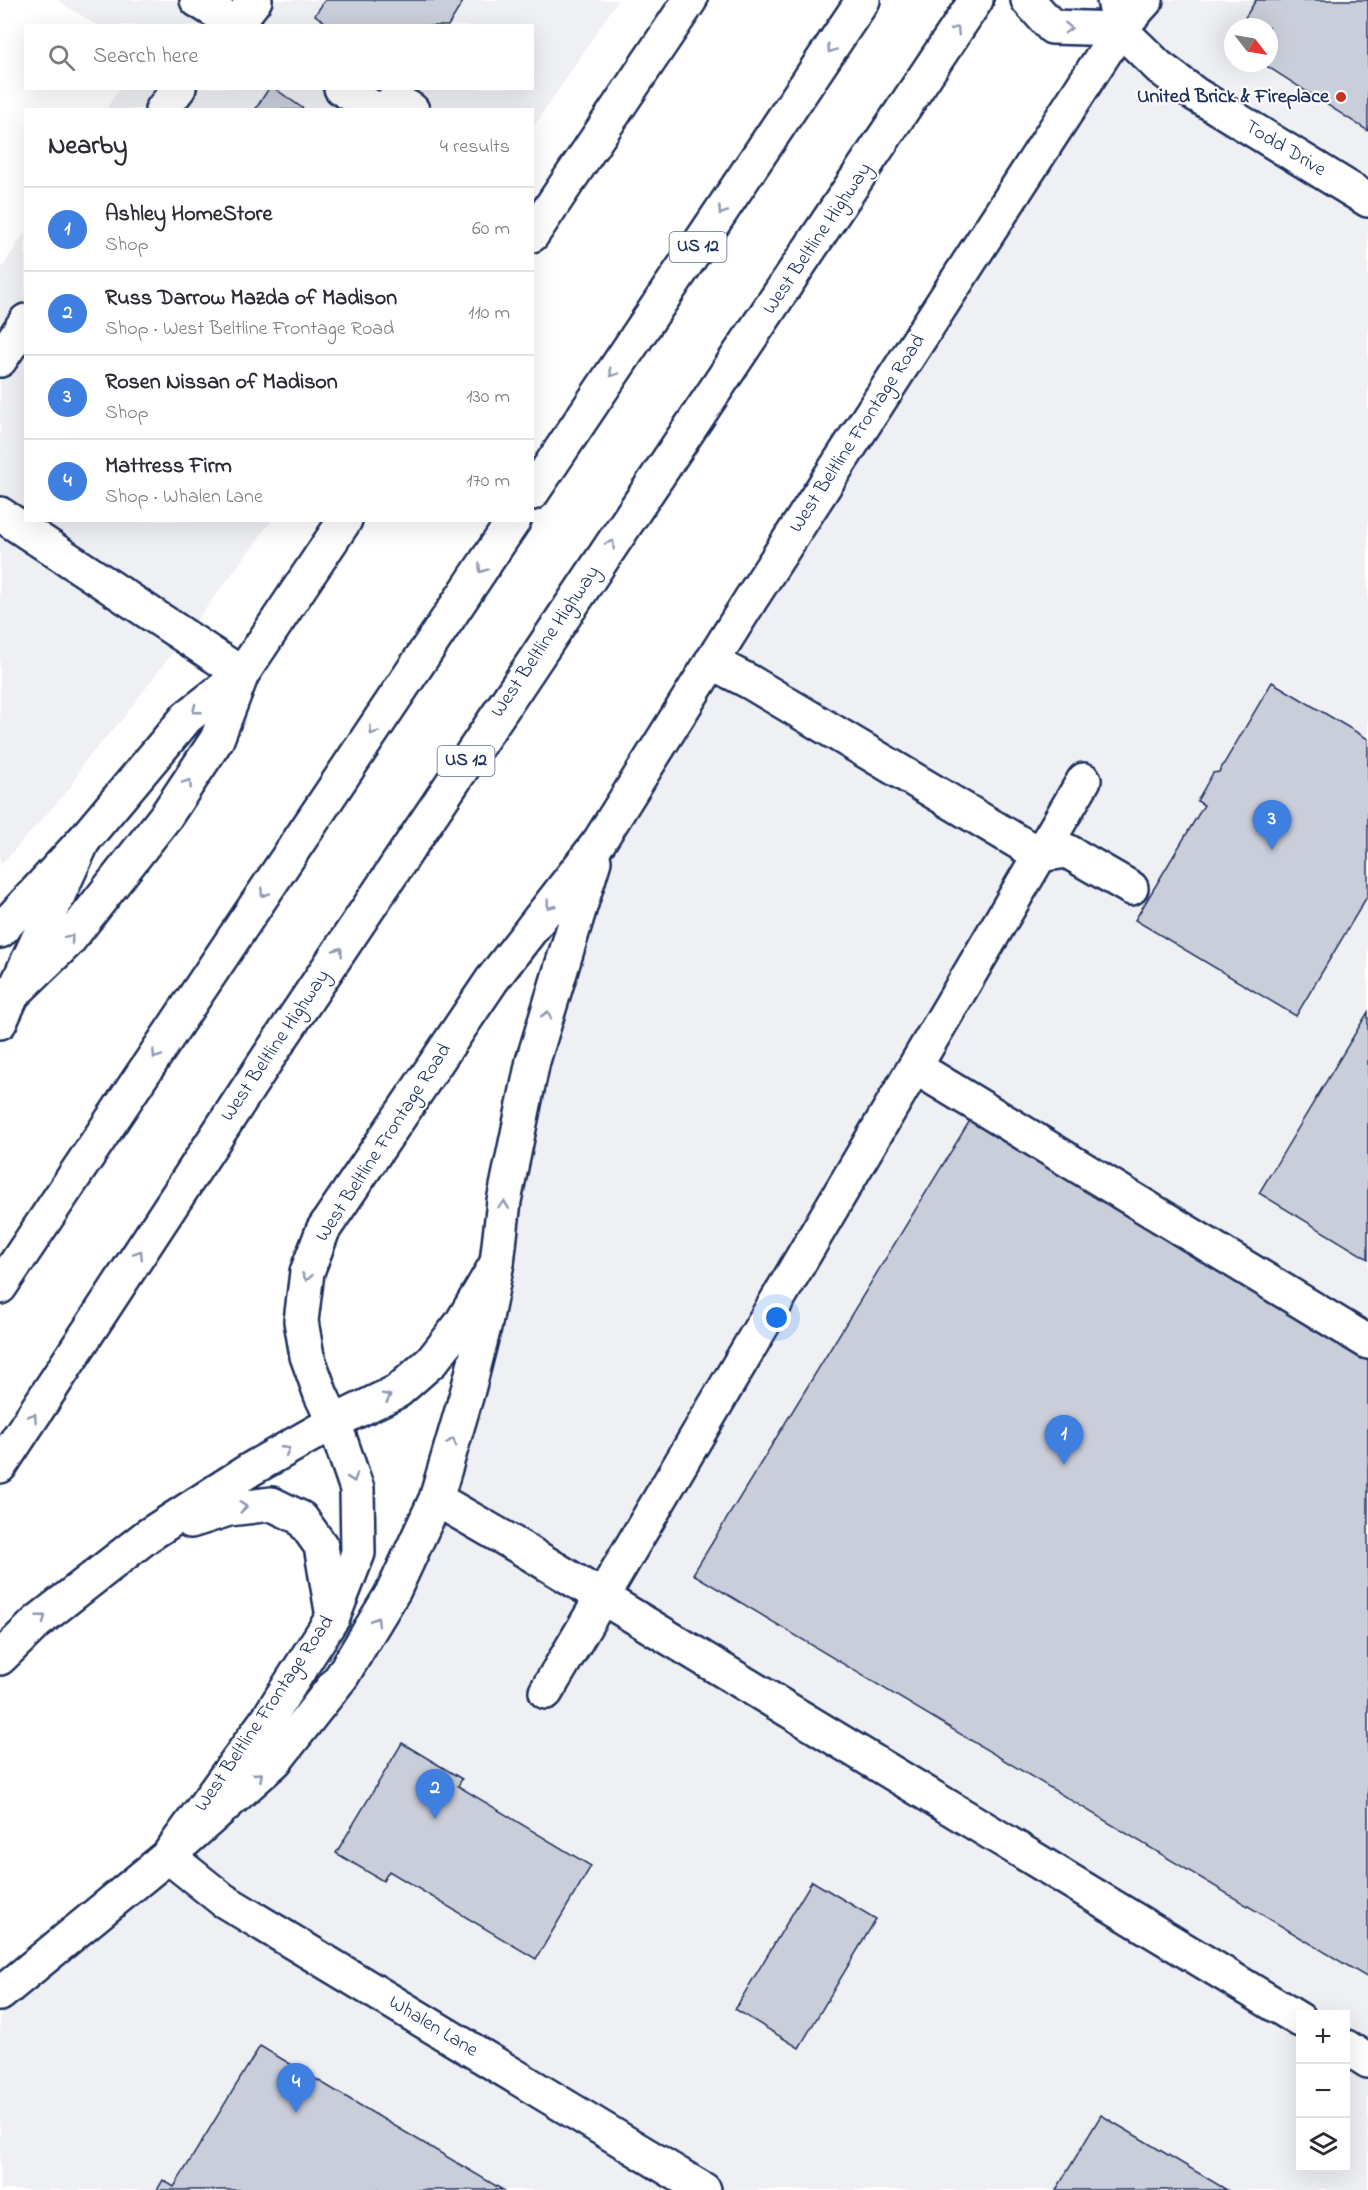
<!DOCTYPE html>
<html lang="en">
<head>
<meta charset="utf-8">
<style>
	body { margin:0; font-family:"Indie Flower",sans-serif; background:#f7f7f7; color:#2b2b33 }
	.controls { position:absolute; right:18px; bottom:18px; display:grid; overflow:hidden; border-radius:0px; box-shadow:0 6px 24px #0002 }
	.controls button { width:54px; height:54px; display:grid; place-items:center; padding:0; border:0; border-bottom:2px solid #e1e1e2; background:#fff; color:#2b2b33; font:30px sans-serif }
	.compass { position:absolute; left:1224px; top:18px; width:54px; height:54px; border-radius:50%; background:#fff; box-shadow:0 6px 24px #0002; rotate:121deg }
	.you { position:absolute; left:777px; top:1318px; width:21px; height:21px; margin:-15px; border:4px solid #fff; border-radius:50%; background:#1a73e8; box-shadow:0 0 0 9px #1a73e833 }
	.badge { display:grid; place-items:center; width:39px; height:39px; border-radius:50%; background:#db2777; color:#fff; font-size:20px; font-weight:700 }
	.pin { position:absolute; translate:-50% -50px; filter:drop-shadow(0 2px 3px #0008) }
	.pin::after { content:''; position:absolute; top:32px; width:21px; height:18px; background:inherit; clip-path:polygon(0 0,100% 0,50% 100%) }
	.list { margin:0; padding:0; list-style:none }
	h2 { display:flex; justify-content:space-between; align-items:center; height:78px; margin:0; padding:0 24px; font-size:26px }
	h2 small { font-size:20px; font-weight:400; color:#7c7c81 }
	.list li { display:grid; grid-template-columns:39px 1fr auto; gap:18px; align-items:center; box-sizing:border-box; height:84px; padding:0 24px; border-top:2px solid #e1e1e2 }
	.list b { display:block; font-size:22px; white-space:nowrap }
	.list p { margin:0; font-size:20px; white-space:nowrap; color:#7c7c81 }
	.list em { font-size:20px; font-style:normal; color:#7c7c81 }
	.icon { flex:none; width:33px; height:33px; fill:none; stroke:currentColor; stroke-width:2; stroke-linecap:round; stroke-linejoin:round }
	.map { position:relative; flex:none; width:1368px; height:2190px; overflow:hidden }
	.search { position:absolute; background:#fff; box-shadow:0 6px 24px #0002; left:24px; top:24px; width:510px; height:66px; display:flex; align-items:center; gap:15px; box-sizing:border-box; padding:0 21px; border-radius:0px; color:#7c7c81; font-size:22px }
	.panel { position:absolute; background:#fff; box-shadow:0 6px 24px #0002; left:24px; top:108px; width:510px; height:414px; border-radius:0px }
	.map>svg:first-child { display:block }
	.built { fill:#eff0f4; fill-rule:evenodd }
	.building { fill:#caceda; stroke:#1b2f5e; stroke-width:1.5 }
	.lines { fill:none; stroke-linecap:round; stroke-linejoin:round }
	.minor-casing { stroke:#1b2f5e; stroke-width:38 }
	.highway-casing { stroke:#1b2f5e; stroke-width:38 }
	.minor { stroke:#fff; stroke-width:33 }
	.highway { stroke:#fff; stroke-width:33 }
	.oneway { stroke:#8d97ae }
	.poi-dot { fill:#c8321e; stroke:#fff; stroke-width:2 }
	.labels { text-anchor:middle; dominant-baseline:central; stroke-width:4.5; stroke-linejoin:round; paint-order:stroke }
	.shield { fill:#fff; stroke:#5f6d8e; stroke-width:1.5 }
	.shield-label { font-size:18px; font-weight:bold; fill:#1b2f5e }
	.poi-label { font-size:20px; font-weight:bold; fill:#1b2f5e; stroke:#fff; text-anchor:end }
	.street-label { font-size:20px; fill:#1b2f5e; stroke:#fff }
</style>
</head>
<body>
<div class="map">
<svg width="1368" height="2190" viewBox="0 0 1368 2190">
	<rect width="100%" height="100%" fill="#fff"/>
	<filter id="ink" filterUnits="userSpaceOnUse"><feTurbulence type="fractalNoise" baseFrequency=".0167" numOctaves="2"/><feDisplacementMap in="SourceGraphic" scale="12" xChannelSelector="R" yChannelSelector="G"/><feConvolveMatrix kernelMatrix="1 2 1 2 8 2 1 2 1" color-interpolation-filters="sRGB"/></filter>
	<g filter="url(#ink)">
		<path class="built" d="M57 0H618L533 128 532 110 106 109 120 88H532V26L96 25Z
			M1146 0H1368V2190H0V1994L275 1761 436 1499 599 842ZM1233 27H1269V63H1233ZM1300 2014H1346V2168H1300Z
			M25 232 26 520 271 521 253 546 121 721 84 762 71 787 0 866V271Z"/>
		<path class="building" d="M325 0H464L448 26H331L315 15Z
			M1256 0H1368V131L1262 63H1269V27H1239Z
			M269 88H274L305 110H255Z
			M1272 682 1368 739V895L1296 1016 1135 920 1204 805 1197 801 1213 773 1219 772Z
			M1368 1012V1259L1259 1193Z
			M972 1117 1368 1355V1978L693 1574Z
			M402 1743 462 1779 458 1786 591 1866 536 1959 389 1871 383 1881 336 1853Z
			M812 1881 876 1919 799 2048 735 2009Z
			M260 2046 503 2190H157L163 2180 174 2187Z
			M1101 2115 1227 2190H1056Z"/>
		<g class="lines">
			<defs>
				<path id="minor" d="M197 0 239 26
					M1028 0 1052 27 1120 29
					M1114 0 1120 29 1159 67 1195 94 1368 200
					M235 26 255 0
					M341 88 376 110
					M162 110 179 88
					M381 110C391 101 402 102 412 110
					M532 235 690 0
					M0 360 26 321
					M0 514 242 674
					M711 662 750 682 1040 855 1067 851 1131 888
					M0 931 83 841 187 717 242 674
					M13 994 68 941 166 816 217 739 242 674 345 520
					M915 1067 1368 1342
					M436 1499 516 1545 1300 2020
					M546 1692 1084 780
					M168 1856 269 1717 333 1617 358 1553 357 1489 334 1422 321 1395 307 1356 301 1321 307 1272 323 1230 492 980 599 842 751 599 1120 29
					M168 1856 223 1900 704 2190
					M0 1994 168 1856 275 1761 342 1676 394 1590 436 1499 468 1390 485 1323 497 1263 504 1201 533 1061 594 861
					M1346 2047 1368 2061"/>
				<path id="highway" d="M1120 29 1146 0
					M532 493 863 0
					M0 1022 83 841
					M0 1287 514 520
					M0 1466C93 1326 184 1184 277 1044 510 696 745 350 976 0
					M191 1521 229 1509 272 1504 301 1518 321 1546 333 1617
					M0 1658 37 1622 147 1536 251 1469 334 1422 398 1391 432 1361 461 1324 497 1263"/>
			</defs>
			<use href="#minor" class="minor-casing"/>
			<use href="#highway" class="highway-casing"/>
			<use href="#minor" class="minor"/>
			<use href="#highway" class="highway"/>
		</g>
		<defs><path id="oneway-chevron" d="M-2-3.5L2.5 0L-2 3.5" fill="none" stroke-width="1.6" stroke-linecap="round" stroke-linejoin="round" transform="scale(1.5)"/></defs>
		<g class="oneway">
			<use href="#oneway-chevron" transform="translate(1068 28) rotate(2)"/>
			<use href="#oneway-chevron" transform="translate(956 30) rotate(-57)"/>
			<use href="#oneway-chevron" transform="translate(831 49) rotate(124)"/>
			<use href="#oneway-chevron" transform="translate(722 211) rotate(124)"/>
			<use href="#oneway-chevron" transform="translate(613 373) rotate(124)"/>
			<use href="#oneway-chevron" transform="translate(611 544) rotate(-56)"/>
			<use href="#oneway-chevron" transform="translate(482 569) rotate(124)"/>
			<use href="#oneway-chevron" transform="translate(196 710) rotate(142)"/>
			<use href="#oneway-chevron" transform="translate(373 731) rotate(124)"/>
			<use href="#oneway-chevron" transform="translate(188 783) rotate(-56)"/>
			<use href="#oneway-chevron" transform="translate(264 893) rotate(124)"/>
			<use href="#oneway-chevron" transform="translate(550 905) rotate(128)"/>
			<use href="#oneway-chevron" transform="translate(70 938) rotate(-49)"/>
			<use href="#oneway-chevron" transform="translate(339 951) rotate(-56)"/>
			<use href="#oneway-chevron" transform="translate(547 1015) rotate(-73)"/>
			<use href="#oneway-chevron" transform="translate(156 1055) rotate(124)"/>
			<use href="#oneway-chevron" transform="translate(504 1205) rotate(-82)"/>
			<use href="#oneway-chevron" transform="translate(139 1254) rotate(-57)"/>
			<use href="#oneway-chevron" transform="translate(307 1277) rotate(100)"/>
			<use href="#oneway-chevron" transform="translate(387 1397) rotate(-26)"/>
			<use href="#oneway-chevron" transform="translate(33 1417) rotate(-56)"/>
			<use href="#oneway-chevron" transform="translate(452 1442) rotate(-73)"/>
			<use href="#oneway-chevron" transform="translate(286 1450) rotate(-30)"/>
			<use href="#oneway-chevron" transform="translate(353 1478) rotate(71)"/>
			<use href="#oneway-chevron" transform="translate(243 1507) rotate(-6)"/>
			<use href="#oneway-chevron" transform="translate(42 1618) rotate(-39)"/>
			<use href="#oneway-chevron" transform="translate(376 1621) rotate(-59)"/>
			<use href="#oneway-chevron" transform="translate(259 1776) rotate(-41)"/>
		</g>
	</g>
	<circle class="poi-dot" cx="1341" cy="97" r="6"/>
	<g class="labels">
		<g class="shield">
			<rect x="669.5" y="232" width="57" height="30" rx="4.5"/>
			<rect x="437.5" y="746" width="57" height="30" rx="4.5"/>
		</g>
		<g class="shield-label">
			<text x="698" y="247">US 12</text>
			<text x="466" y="761">US 12</text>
		</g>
		<g class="poi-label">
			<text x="1329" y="97">United Brick &amp; Fireplace</text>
		</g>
		<g class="street-label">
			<text transform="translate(1285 149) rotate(31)">Todd Drive</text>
			<text transform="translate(818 239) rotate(-56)">West Beltline Highway</text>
			<text transform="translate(858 434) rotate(-57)">West Beltline Frontage Road</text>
			<text transform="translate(546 642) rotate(-56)">West Beltline Highway</text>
			<text transform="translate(276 1046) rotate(-56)">West Beltline Highway</text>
			<text transform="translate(384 1143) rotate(-57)">West Beltline Frontage Road</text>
			<text transform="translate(265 1714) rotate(-56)">West Beltline Frontage Road</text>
			<text transform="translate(433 2027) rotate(31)">Whalen Lane</text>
		</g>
	</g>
</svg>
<div class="controls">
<button>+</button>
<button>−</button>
<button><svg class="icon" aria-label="layers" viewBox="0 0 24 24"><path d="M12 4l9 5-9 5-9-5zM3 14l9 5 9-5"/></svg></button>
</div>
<svg class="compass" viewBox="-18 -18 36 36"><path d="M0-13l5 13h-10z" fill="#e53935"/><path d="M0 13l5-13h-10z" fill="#7c7c81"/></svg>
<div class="you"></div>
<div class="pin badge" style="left:1064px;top:1465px;background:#3f7fe0">1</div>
<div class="pin badge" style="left:435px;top:1819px;background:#3f7fe0">2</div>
<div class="pin badge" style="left:1272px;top:850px;background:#3f7fe0">3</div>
<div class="pin badge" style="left:296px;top:2113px;background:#3f7fe0">4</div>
<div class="search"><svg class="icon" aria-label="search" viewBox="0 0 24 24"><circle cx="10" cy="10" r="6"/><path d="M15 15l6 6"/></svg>Search here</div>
<section class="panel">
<h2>Nearby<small>4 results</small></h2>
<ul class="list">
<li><span class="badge" style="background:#3f7fe0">1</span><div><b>Ashley HomeStore</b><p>Shop</p></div><em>60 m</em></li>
<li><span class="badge" style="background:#3f7fe0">2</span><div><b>Russ Darrow Mazda of Madison</b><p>Shop · West Beltline Frontage Road</p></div><em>110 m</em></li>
<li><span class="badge" style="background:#3f7fe0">3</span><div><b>Rosen Nissan of Madison</b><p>Shop</p></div><em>130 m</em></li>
<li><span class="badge" style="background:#3f7fe0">4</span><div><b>Mattress Firm</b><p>Shop · Whalen Lane</p></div><em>170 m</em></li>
</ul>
</section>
</div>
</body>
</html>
